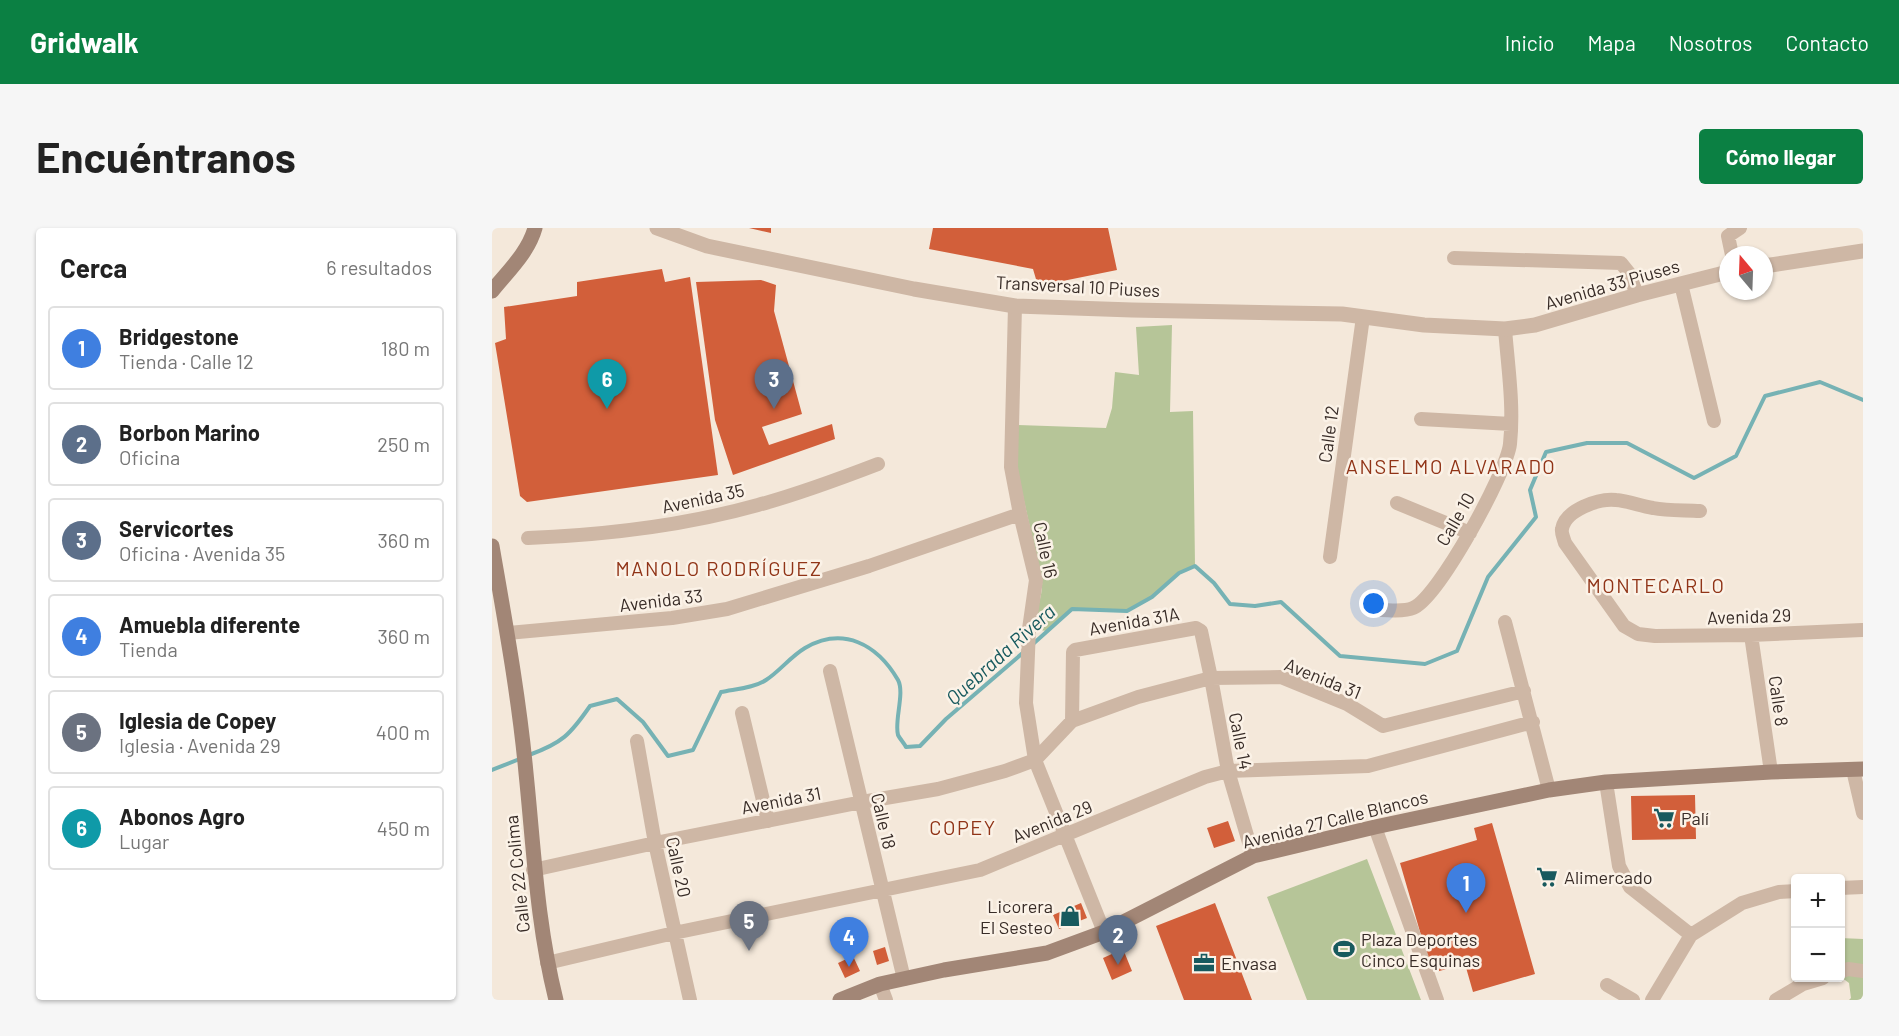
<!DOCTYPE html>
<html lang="es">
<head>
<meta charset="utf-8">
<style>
	body { margin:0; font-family:Barlow,sans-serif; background:#f6f6f6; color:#222 }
	.controls { position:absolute; right:18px; bottom:18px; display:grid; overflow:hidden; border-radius:6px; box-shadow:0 2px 4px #0004 }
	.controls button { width:54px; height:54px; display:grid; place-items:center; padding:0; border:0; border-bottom:2px solid #e0e0e0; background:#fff; color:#222; font:30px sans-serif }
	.compass { position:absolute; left:1227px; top:18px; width:54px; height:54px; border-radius:50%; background:#fff; box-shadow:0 2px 4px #0004; rotate:341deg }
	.you { position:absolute; left:882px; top:376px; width:21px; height:21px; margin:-15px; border:4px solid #fff; border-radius:50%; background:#1a73e8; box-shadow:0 0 0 9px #1a73e833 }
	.badge { display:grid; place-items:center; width:39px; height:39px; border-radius:50%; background:#0b8043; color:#fff; font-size:20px; font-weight:700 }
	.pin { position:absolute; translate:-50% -50px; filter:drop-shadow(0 2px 3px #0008) }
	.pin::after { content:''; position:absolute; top:32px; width:21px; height:18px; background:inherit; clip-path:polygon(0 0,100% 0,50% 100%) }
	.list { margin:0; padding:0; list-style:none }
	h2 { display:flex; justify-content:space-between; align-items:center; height:78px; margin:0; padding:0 24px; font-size:26px }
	h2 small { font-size:20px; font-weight:400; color:#767676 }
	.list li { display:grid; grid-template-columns:39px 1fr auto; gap:18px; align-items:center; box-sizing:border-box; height:84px; margin:0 12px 12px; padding:0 12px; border:2px solid #e0e0e0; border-radius:6px }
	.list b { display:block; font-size:22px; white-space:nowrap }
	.list p { margin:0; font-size:20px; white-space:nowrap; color:#767676 }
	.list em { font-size:20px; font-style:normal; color:#767676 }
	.map { position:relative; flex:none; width:1371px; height:772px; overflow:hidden; border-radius:6px }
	header { display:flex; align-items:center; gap:36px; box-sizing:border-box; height:84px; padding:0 30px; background:#0b8043; color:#fff }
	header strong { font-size:28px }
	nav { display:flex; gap:33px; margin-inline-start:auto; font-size:21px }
	.intro { display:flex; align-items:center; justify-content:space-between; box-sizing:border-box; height:144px; padding:0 36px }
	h1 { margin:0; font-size:42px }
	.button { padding:15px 27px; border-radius:6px; background:#0b8043; color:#fff; font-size:21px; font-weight:700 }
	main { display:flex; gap:36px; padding:0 36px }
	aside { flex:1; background:#fff; border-radius:6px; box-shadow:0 2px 4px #0004 }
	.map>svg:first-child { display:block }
	.green { fill:#b6c598 }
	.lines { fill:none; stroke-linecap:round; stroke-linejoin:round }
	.stream { stroke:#76b2b4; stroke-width:4 }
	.building { fill:#d25f3a }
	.minor { stroke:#ceb7a5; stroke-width:14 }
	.tertiary { stroke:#ceb7a5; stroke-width:15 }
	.secondary { stroke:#a28676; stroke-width:15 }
	.labels { text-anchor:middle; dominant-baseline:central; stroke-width:5; stroke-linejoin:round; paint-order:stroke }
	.street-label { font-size:18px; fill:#382c27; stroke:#fbf2e7 }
	.poi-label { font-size:18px; fill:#382c27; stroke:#fbf2e7; text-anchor:start }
	.neighbourhood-label { font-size:20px; letter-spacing:1.5px; fill:#903417; stroke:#fbf2e7 }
	.water-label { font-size:20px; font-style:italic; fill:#185a5e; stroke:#fbf2e7 }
</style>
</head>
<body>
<header>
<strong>Gridwalk</strong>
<nav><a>Inicio</a><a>Mapa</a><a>Nosotros</a><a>Contacto</a></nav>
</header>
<div class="intro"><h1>Encuéntranos</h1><a class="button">Cómo llegar</a></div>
<main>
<aside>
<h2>Cerca<small>6 resultados</small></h2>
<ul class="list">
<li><span class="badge" style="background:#3f7fe0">1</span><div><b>Bridgestone</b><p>Tienda · Calle 12</p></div><em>180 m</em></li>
<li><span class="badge" style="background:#5c6f8a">2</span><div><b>Borbon Marino</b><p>Oficina</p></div><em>250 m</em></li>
<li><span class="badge" style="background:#5c6f8a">3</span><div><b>Servicortes</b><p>Oficina · Avenida 35</p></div><em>360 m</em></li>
<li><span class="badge" style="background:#3f7fe0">4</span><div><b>Amuebla diferente</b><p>Tienda</p></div><em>360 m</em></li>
<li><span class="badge" style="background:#6b7280">5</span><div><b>Iglesia de Copey</b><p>Iglesia · Avenida 29</p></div><em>400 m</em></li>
<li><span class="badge" style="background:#0f9aa8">6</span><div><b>Abonos Agro</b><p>Lugar</p></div><em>450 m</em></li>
</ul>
</aside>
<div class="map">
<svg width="1371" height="772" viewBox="0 0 1371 772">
	<rect width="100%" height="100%" fill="#f4e8da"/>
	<path class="green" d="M680 97 678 184 701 183 703 338 687 345 660 369 635 383 580 381 555 403 540 401C543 386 551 368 550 354L525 241 526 197 614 200 620 180 623 144 647 147 644 99Z
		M875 631 929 772H815L775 669Z
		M1348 710 1371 711V772H1357L1359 770 1357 755 1349 749Z"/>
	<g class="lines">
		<path class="stream" d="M541 416 580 381 635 383 660 369 687 345 703 338 722 355 738 376 763 378 789 374 848 428 933 436 965 423 996 349 1044 289 1038 262 1054 224 1095 215H1135L1202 250 1244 228 1273 168 1328 154 1371 172
			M37 527C70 515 78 507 98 478L125 471 151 494 176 528 201 522 229 464C243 461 262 460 274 452 288 443 298 429 313 420 351 398 385 416 406 452 413 465 402 493 406 507 408 511 412 515 414 519L428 518 454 491 533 423
			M0 542 30 530"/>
	</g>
	<path class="building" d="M257 0H279V5Z
		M441 0H616L625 42 546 58 541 41 437 21Z
		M170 41 173 54 198 49 226 247 35 274 28 268 3 115 14 111 12 79 85 68V54Z
		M269 52 284 57 282 83 310 186 270 199 277 217 340 196 343 211 241 247 223 192 204 54Z
		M1203 567 1204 611 1140 612 1139 568Z
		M736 593 743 613 722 620 715 600Z
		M1000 595 1043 746 981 764 973 736 940 745 908 635 985 612 982 600Z
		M589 675 595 690 567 701 561 687Z
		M723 675 760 772H692L664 698Z
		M393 719 397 733 385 737 381 723Z
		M631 721 640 743 620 752 611 730Z
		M361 728 368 743 353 750 346 735Z"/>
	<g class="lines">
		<path class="minor" d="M1240 27 1236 8 1248 0
			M962 30 1129 35 1137 45 1145 67
			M1189 56 1222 193
			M523 78 519 239 528 286 544 352 537 401 534 475 543 532 612 704
			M929 191 1019 196
			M905 275 978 305
			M1208 283C1193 282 1176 283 1161 280 1148 278 1137 273 1124 272 1107 270 1073 282 1070 301 1069 305 1072 311 1073 315L1132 398 1146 406 1163 408 1259 407 1370 402
			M36 310C113 307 191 298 266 277 307 266 347 251 386 236
			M838 329 871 89
			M889 382C898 382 913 384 921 380 946 370 1015 244 1018 216 1022 178 1016 139 1013 101
			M1013 394 1057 562
			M15 405 180 390 235 381 377 338 528 286
			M1259 407 1279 544
			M338 443 412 751
			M250 485 276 593
			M580 493 646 469 719 450 789 449 855 476 891 498 1032 463
			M145 513 163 615 198 772
			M1361 542 1371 585
			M1114 554 1127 638 1138 659 1199 707
			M883 599 945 772
			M41 642 163 615 370 574 446 561 513 543 543 532 580 493 581 424 583 422 704 400 709 403 719 450 736 543 761 628
			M1348 660 1371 659
			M55 735 182 705 488 642 713 549 736 543 876 538 1041 494
			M1348 744 1356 741 1371 743
			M388 756 394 772
			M1115 757 1141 772
			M1160 772 1199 707 1250 675 1287 664 1304 663
			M1284 772 1311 756 1331 750"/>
		<path class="tertiary" d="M165 0 215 18 422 61 523 78 640 82 850 86 932 97 1013 101 1043 97 1145 67 1236 44
			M1272 38 1371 23"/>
		<path class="secondary" d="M0 63C16 43 36 25 43 0
			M0 318C13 393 27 469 34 545 42 623 45 696 64 772
			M348 772 388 756 452 742 555 725 612 704 761 628 883 599 1057 562 1114 554 1279 544 1371 541"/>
	</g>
	<defs>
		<symbol id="supermarket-bare" viewBox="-9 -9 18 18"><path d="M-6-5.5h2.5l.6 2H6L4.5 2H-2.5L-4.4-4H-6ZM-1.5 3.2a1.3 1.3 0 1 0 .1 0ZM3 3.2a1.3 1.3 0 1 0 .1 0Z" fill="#185a5e" stroke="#fbf2e7" stroke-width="2.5" paint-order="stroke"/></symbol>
		<symbol id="shop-bare" viewBox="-9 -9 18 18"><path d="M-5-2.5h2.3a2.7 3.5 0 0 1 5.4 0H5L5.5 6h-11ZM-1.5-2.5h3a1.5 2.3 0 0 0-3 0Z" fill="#185a5e" stroke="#fbf2e7" stroke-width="2.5" paint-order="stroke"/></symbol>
		<symbol id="stadium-bare" viewBox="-9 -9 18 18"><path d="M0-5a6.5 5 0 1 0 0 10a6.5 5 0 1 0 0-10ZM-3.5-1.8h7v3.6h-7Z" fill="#185a5e" stroke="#fbf2e7" stroke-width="2.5" paint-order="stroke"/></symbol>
		<symbol id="office-bare" viewBox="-9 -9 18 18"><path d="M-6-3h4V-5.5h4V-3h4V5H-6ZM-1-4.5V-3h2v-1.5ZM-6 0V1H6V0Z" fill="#185a5e" stroke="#fbf2e7" stroke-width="2.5" paint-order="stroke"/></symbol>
	</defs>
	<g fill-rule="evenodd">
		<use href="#supermarket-bare" x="1157" y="575" width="30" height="30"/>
		<use href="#supermarket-bare" x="1040" y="634" width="30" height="30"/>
		<use href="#shop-bare" x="563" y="673" width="30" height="30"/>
		<use href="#stadium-bare" x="837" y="706" width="30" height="30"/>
		<use href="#office-bare" x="697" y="720" width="30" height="30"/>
	</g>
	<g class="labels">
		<g class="street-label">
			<text transform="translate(1120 56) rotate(-16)">Avenida 33 Piuses</text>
			<text transform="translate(586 58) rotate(3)">Transversal 10 Piuses</text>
			<text transform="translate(836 206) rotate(-82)">Calle 12</text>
			<text transform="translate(211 270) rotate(-12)">Avenida 35</text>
			<text transform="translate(963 291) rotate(-60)">Calle 10</text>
			<text transform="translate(554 322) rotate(78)">Calle 16</text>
			<text transform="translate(169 372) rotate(-7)">Avenida 33</text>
			<text transform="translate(1257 388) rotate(-2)">Avenida 29</text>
			<text transform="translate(642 393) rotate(-10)">Avenida 31A</text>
			<text transform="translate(831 450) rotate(22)">Avenida 31</text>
			<text transform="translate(1287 473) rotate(82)">Calle 8</text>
			<text transform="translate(749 513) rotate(79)">Calle 14</text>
			<text transform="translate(289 572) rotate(-11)">Avenida 31</text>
			<text transform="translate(843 591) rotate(-14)">Avenida 27 Calle Blancos</text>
			<text transform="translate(392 593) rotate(77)">Calle 18</text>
			<text transform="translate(560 593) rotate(-22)">Avenida 29</text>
			<text transform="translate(187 639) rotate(78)">Calle 20</text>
			<text transform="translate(25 646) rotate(-96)">Calle 22 Colima</text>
		</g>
		<g class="poi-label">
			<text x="1189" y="590">Palí</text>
			<text x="1072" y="649">Alimercado</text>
			<text x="561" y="678" text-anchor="end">Licorera<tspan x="561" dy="21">El Sesteo</tspan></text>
			<text x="869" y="711">Plaza Deportes<tspan x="869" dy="21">Cinco Esquinas</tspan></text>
			<text x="729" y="735">Envasa</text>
		</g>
		<g class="neighbourhood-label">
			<text x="959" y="238">ANSELMO ALVARADO</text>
			<text x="227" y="340">MANOLO RODRÍGUEZ</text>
			<text x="1164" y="357">MONTECARLO</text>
			<text x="471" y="599">COPEY</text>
		</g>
		<g class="water-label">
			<text transform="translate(508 426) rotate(-42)">Quebrada Rivera</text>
		</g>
	</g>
</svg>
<div class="controls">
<button>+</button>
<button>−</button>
</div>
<svg class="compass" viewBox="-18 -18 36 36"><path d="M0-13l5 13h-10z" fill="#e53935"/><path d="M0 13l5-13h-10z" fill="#767676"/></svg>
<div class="you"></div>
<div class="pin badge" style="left:974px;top:685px;background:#3f7fe0">1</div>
<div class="pin badge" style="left:626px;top:737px;background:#5c6f8a">2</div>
<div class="pin badge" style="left:282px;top:181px;background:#5c6f8a">3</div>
<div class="pin badge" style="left:357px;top:739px;background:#3f7fe0">4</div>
<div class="pin badge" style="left:257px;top:723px;background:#6b7280">5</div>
<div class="pin badge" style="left:115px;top:181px;background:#0f9aa8">6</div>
</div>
</main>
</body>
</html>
